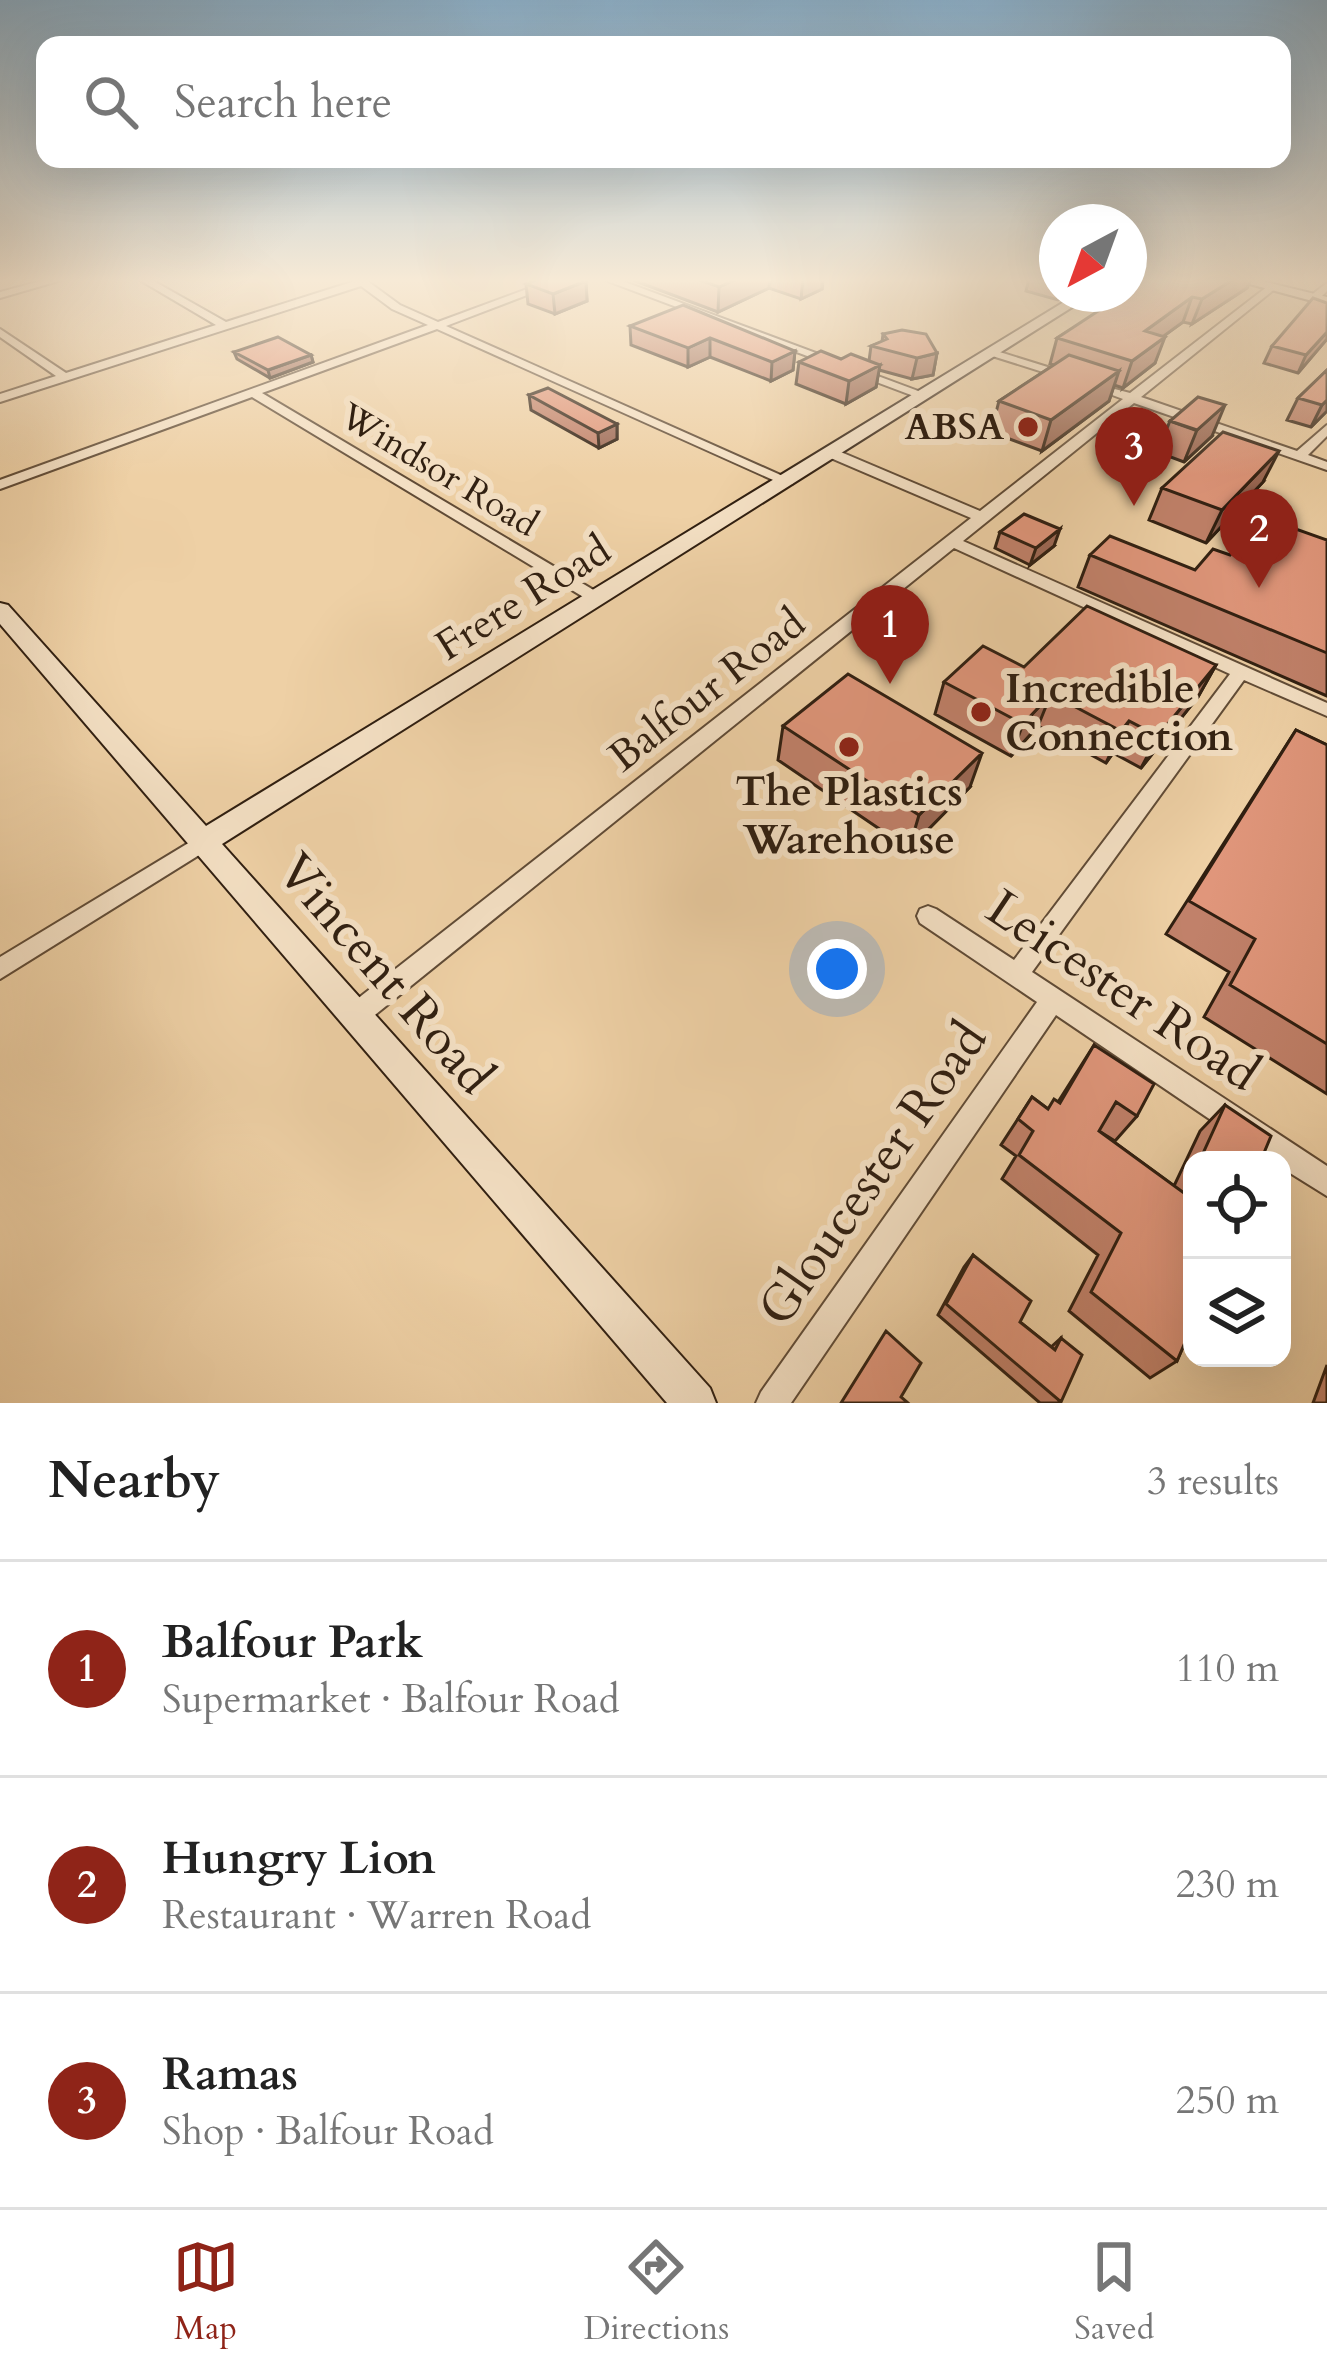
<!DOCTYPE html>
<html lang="en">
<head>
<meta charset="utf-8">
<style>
	body { margin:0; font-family:Cardo,serif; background:#f6f6f6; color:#222 }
	.controls { position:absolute; right:36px; bottom:36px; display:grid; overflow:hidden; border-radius:24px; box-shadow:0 12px 48px #0002 }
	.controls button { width:108px; height:108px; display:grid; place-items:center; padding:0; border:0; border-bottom:3px solid #e0e0e0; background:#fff; color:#222; font:60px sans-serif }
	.compass { position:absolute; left:1039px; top:204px; width:108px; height:108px; border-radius:50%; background:#fff; box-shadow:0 12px 48px #0002; rotate:221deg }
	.you { position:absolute; left:837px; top:969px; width:42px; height:42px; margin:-30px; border:9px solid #fff; border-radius:50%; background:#1a73e8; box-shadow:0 0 0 18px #1a73e833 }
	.badge { display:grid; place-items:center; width:78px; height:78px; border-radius:50%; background:#8f2418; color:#fff; font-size:39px; font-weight:700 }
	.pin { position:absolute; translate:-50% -99px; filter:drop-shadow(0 3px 6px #0008) }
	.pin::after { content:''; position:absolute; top:63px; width:42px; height:36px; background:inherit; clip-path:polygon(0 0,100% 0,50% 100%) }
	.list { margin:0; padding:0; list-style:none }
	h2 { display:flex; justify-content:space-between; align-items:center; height:156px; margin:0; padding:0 48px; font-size:51px }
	h2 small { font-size:39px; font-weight:400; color:#767676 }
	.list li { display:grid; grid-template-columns:78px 1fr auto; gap:36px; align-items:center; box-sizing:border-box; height:216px; padding:0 48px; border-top:3px solid #e0e0e0 }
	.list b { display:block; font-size:45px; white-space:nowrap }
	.list p { margin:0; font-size:39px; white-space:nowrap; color:#767676 }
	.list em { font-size:39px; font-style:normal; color:#767676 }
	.icon { flex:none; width:66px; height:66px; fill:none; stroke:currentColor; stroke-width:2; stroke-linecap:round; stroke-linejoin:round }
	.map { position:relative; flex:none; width:1327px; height:1403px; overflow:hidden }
	.search { position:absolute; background:#fff; box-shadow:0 12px 48px #0002; left:36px; right:36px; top:36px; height:132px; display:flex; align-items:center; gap:30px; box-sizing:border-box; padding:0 42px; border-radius:24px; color:#767676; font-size:45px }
	.sheet { height:804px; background:#fff }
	nav { display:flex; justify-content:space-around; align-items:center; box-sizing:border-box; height:168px; border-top:3px solid #e0e0e0; background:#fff; font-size:33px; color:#767676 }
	nav a { display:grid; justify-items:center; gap:6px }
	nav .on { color:#8f2418 }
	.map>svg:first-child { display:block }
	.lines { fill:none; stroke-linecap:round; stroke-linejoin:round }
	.street-casing { stroke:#604b36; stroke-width:4 }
	.secondary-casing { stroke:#301f11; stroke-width:4 }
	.street { fill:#f4e0c4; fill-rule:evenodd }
	.secondary { fill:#f4e0c4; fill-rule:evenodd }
	.wall { fill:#c1816a; stroke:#301f11; stroke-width:3 }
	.shaded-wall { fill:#9d6956; stroke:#301f11; stroke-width:3 }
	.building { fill:#e0967b; stroke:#301f11; stroke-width:3 }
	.poi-dot { fill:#8f2418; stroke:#f4e0c4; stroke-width:4.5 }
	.labels { text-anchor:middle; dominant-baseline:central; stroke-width:12; stroke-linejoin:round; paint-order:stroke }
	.far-poi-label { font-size:36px; font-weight:bold; fill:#301f11; stroke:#f4e0c4; text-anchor:end }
	.far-street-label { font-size:36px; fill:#301f11; stroke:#f4e0c4 }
	.street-label { font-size:42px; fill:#301f11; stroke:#f4e0c4 }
	.poi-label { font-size:42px; font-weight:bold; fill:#301f11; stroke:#f4e0c4; text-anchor:start }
	.near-street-label { font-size:51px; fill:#301f11; stroke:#f4e0c4 }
</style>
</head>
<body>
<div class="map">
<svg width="1327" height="1403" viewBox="0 0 1327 1403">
	<rect width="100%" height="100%" fill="#eed0a5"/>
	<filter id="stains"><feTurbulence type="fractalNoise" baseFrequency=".00167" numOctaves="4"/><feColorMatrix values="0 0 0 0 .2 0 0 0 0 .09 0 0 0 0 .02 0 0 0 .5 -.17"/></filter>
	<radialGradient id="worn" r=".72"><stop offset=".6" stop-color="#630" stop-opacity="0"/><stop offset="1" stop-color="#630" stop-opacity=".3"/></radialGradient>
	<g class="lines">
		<defs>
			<path id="street" d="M48 279H65L0 298V292Z
				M138 279H150L226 322 355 281 353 279 366 280 400 305 438 322 554 279H569L446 326 794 481 792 484H782L437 329 262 393 602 595 604 598 602 601H590L252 397 0 489V480L428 325 392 309 361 286 0 402V394L56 376 0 337V329L66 373 216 325Z
				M602 279H617L929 395 919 398Z
				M1327 283V291L1318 300H1310V296Z
				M1268 286 1276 288 1141 397 1297 451 1327 425V436L1308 455 1327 462V470L1134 403 963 541 1327 703V716L1244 680 1032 972 1327 1166V1196L1282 1168V1160H1270L1056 1015 791 1403H756L761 1392 1037 1002 920 923 917 916 920 909 928 906 936 909 1014 960 1230 674 954 548 365 1023 356 1026 347 1023 344 1015 347 1007 971 518 826 456V450H836L980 511 1123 399 1088 386V382L1130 393Z
				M990 349 1070 374 1072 376 1062 378 986 354 984 352Z
				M205 833 212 835 215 841 212 847 0 979V957Z"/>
			<path id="secondary" d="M1231 279H1254L1327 297V305Z
				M1077 294H1093L222 844 710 1388 716 1403H667L0 624V603L8 605 206 826Z"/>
		</defs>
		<use href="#street" class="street-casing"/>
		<use href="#secondary" class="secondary-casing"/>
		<use href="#street" class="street"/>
		<use href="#secondary" class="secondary"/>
	</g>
	<path class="wall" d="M630 279H823L822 289 801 299 769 288 718 312Z
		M1029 279H1057V294H1069L1058 300 1026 291Z
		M1129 279H1251L1247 288 1192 324 1183 322 1163 336 1155 363 1123 388 1114 385 1109 401 1042 451 991 432 999 401 1054 365 1050 364 1057 338 1129 294Z
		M586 281 587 301 555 314 528 304 526 284Z
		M630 326 795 351 793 370 771 381 710 357 688 367 631 345Z
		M883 334 937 353 933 375 912 379 879 370 876 387 846 404 796 384 799 362 841 359 869 361 871 346 882 342Z
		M1327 339 1298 373 1264 363 1272 346Z
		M234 352 311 355 313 362 270 378 237 359Z
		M1327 370V411L1311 427 1287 420 1298 398Z
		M529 395 617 424V439L599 448 531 410Z
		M1170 421 1212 436 1184 462 1157 452Z
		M1263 482 1206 543 1149 520 1162 488Z
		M1000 532 1054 546 1030 565 995 548Z
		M1327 540V696L1078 587 1090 555 1195 570Z
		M1216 665 1198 697 1141 768 1113 753 1106 763 1038 726 1011 756 935 714 944 682 1024 667Z
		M783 726 970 787 909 849 778 760Z
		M1296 730 1327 745V1094L1204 1017 1229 972 1166 934Z
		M1094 1045 1137 1116 1115 1141 1099 1131 1174 1186 1200 1131 1225 1105 1261 1160H1192V1326L1177 1361 1150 1378 1069 1311 1098 1255 1002 1179 1016 1156 1001 1145 1032 1097 1048 1109 1058 1102Z
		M973 1255 1020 1322 1051 1347 1061 1338 1059 1403H1040L938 1315 964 1267Z
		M1327 1365V1403H1313Z"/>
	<path class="shaded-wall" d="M737 279H770L769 288 718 312 719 287Z
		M803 279H823L822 289 801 299Z
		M1234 279H1251L1247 288 1192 324 1202 299Z
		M586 281 587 301 555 314 553 294Z
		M1192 297 1183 322 1135 357 1145 331Z
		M1327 332V339L1298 373 1306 355Z
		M1165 337 1155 363 1123 388 1132 361Z
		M710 338V357L688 367V348Z
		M795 351 793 370 771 381 772 362Z
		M937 353 933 375 912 379 917 358Z
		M311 355 313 362 270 378 268 370Z
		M880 365 876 387 846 404 849 381Z
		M1119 371 1109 401 1042 451 1051 420Z
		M1327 400V411L1311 427 1322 405Z
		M1225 405 1212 436 1184 462 1197 430Z
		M617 424V439L599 448 598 433Z
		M1279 451 1263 482 1206 543 1222 510Z
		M1060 529 1054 546 1030 565 1036 548Z
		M1216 665 1198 697 1141 768 1158 736Z
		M1051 694 1038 726 1011 756 1023 724Z
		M1129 721 1113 753 1106 763 1121 731Z
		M982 753 970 787 909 849 919 815Z"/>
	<path class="building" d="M538 279H582L586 281 553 294 526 284Z
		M697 279H737L719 287Z
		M1147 279H1234L1202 299 1192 297 1145 331 1165 337 1132 361 1057 338 1124 294H1129V291Z
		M1313 298 1327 303V332L1306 355 1272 346Z
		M683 305 795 351 772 362 710 338 688 348 630 326Z
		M902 330 926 334 937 353 917 358 871 346 887 339 883 334Z
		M278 337 311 355 268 370 234 352Z
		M821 351 841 359 851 354 880 365 849 381 799 362Z
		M1069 355 1119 371 1051 420 999 401Z
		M1327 370V400L1322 405 1298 398Z
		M548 388 617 424 598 433 529 395Z
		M1198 397 1225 405 1197 430 1170 421Z
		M1223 432 1279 451 1222 510 1162 488Z
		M1024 514 1060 529 1036 548 1000 532Z
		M1262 517 1327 540V653L1090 555 1110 536 1195 570 1213 549 1230 555Z
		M1087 606 1216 665 1158 736 1129 721 1121 731 1051 694 1023 724 944 682 983 646 1024 667Z
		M848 674 982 753 919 815 783 726Z
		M1296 730 1327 745V1044L1230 985 1255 939 1189 901Z
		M1094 1045 1154 1084 1137 1116 1116 1102 1099 1131 1184 1193 1192 1177V1326L1177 1361 1091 1292 1121 1233 1019 1155 1033 1131 1018 1119 1032 1097 1048 1109 1054 1099 1060 1103Z
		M1225 1105 1271 1136 1261 1160H1200Z
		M973 1255 1031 1301 1020 1322 1055 1350 1061 1338 1082 1355 1061 1402 946 1304Z
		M886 1331 921 1363 901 1397 908 1403H841Z"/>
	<linearGradient id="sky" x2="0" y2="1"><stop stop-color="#8bb4d2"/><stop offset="0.59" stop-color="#f7ead6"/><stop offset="1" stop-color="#f7ead6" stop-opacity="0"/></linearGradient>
	<rect width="1327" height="476" fill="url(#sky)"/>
	<g class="poi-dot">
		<circle cx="1028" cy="427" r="12"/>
		<circle cx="981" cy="712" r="12"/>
		<circle cx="849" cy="747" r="12"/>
	</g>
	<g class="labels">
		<g class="far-poi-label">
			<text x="1004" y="427">ABSA</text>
		</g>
		<g class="far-street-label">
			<text transform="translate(439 470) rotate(31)">Windsor Road</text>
		</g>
		<g class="street-label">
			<text transform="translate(523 598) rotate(-32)">Frere Road</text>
			<text transform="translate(707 690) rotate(-38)">Balfour Road</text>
		</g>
		<g class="poi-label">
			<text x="1005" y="688">Incredible<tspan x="1005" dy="48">Connection</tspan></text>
			<text x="849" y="791" text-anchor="middle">The Plastics<tspan x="849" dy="48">Warehouse</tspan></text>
		</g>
		<g class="near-street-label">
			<text transform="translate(385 974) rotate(49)">Vincent Road</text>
			<text transform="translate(1123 991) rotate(34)">Leicester Road</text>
			<text transform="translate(873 1174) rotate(-55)">Gloucester Road</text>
		</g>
	</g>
	<rect width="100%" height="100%" filter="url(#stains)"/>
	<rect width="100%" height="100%" fill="url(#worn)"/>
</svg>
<div class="controls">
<button><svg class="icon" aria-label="locate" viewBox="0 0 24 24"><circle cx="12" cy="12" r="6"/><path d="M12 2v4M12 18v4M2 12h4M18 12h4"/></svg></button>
<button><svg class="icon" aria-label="layers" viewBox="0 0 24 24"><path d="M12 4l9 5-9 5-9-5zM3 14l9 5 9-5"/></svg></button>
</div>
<svg class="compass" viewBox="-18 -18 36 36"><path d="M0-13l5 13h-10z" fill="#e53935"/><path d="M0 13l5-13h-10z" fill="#767676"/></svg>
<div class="you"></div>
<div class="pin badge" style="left:890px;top:684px">1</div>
<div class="pin badge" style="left:1259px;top:588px">2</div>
<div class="pin badge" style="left:1134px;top:506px">3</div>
<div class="search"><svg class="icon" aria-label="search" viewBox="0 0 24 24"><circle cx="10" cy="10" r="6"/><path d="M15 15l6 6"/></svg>Search here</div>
</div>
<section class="sheet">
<h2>Nearby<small>3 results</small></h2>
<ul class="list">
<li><span class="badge">1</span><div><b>Balfour Park</b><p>Supermarket · Balfour Road</p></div><em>110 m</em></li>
<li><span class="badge">2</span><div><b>Hungry Lion</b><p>Restaurant · Warren Road</p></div><em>230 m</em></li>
<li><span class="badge">3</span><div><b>Ramas</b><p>Shop · Balfour Road</p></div><em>250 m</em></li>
</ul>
</section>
<nav>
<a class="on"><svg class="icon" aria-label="map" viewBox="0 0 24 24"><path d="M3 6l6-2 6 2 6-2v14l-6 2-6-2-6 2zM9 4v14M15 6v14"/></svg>Map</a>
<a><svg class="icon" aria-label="directions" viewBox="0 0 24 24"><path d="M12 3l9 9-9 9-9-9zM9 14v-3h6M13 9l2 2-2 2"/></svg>Directions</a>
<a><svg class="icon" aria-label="saved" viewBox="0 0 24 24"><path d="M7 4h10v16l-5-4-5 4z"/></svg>Saved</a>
</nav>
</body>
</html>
